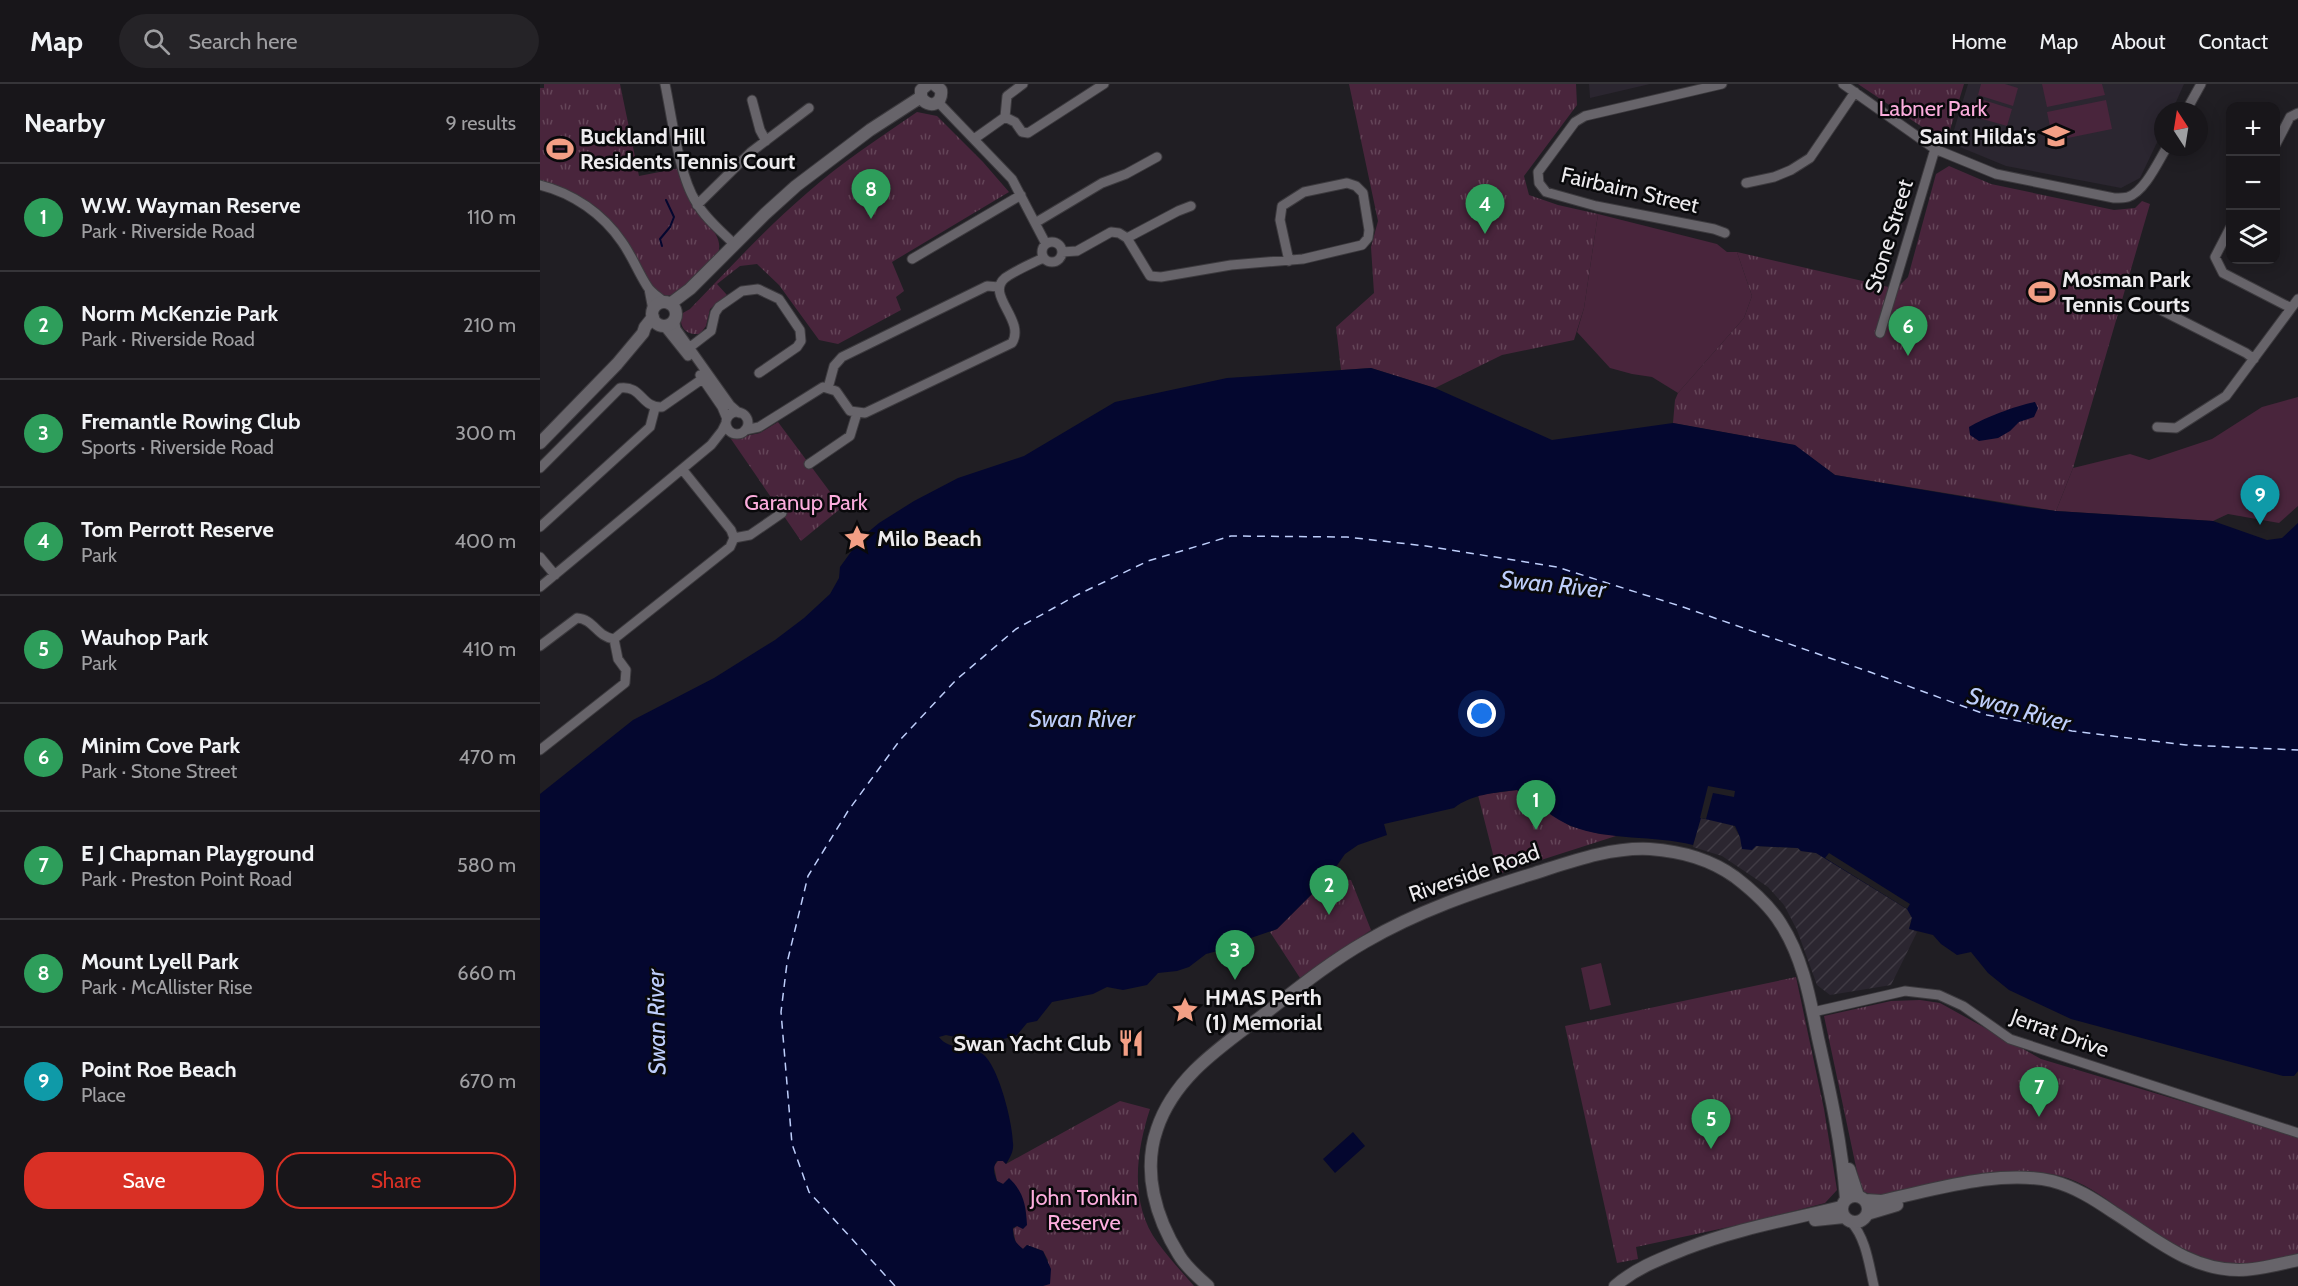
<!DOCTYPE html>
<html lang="en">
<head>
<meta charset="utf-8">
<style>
	body { margin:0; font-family:Cabin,sans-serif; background:#252327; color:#f1f3f6 }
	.controls { position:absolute; right:18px; top:18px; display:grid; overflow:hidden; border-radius:12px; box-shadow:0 3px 15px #0003 }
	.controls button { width:54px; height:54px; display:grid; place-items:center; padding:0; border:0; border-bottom:2px solid #363539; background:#18161a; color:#f1f3f6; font:30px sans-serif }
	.compass { position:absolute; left:1614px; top:18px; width:54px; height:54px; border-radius:50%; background:#18161a; box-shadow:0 3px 15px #0003; rotate:348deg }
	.you { position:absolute; left:942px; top:630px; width:21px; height:21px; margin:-15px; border:4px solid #fff; border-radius:50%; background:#1a73e8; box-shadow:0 0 0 9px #1a73e833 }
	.badge { display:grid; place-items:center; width:39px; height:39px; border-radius:50%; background:#d93025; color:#fff; font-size:20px; font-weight:700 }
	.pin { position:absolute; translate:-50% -50px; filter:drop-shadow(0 2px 3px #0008) }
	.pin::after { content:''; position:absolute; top:32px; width:21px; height:18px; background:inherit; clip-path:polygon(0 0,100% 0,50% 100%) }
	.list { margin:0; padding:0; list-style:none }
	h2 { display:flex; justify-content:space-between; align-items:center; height:78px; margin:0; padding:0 24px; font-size:26px }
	h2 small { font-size:20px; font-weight:400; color:#9f9fa2 }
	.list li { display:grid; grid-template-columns:39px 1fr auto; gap:18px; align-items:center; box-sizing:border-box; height:108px; padding:0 24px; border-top:2px solid #363539 }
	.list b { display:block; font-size:22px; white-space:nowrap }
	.list p { margin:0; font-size:20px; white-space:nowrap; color:#9f9fa2 }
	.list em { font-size:20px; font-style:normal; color:#9f9fa2 }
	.actions { display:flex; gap:12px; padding:18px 24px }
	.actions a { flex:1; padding:14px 0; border:2px solid #d93025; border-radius:24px; text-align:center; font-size:21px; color:#d93025 }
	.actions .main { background:#d93025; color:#fff }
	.icon { flex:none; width:33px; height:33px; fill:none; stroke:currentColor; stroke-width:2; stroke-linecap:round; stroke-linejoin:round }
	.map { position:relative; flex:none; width:1758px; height:1202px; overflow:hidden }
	header { display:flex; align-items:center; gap:36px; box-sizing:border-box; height:84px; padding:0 30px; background:#18161a; border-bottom:2px solid #363539 }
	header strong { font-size:28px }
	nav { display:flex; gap:33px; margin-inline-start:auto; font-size:21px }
	.search { width:420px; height:54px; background:#252327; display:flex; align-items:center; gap:15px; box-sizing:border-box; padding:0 21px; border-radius:33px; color:#9f9fa2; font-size:22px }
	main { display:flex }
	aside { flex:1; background:#18161a }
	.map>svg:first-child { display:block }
	.built { fill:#2b2630 }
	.industrial { fill:url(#industrial-furrows) }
	.grass { fill:#49253c }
	.park { fill:url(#park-tufts) }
	.water { fill:#04072f }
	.pier { fill:#201e23 }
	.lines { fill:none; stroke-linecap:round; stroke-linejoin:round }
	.stream { stroke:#04072f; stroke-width:2 }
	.ferry { stroke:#becefb; stroke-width:1.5; stroke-dasharray:8 6; stroke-linecap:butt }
	.street-casing { stroke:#3c3a3e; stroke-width:11 }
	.secondary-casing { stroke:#3c3a3e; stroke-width:14 }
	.street { stroke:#67646a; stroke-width:9 }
	.secondary { stroke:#67646a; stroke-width:12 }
	.labels { text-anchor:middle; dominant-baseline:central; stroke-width:5; stroke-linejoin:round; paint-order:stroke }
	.park-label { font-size:22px; fill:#fcaddd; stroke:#09090b }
	.poi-label { font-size:22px; font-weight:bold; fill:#edebee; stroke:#09090b; text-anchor:start }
	.street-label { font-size:22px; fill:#edebee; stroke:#09090b }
	.water-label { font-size:24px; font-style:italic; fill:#becefb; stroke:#09090b }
</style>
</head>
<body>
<header>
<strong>Map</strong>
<div class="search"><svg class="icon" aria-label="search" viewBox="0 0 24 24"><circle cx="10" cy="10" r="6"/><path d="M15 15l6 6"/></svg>Search here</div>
<nav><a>Home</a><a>Map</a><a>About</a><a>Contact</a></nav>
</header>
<main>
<aside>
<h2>Nearby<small>9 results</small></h2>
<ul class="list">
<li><span class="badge" style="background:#2e9e5b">1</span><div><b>W.W. Wayman Reserve</b><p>Park · Riverside Road</p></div><em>110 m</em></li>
<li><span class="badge" style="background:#2e9e5b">2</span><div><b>Norm McKenzie Park</b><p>Park · Riverside Road</p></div><em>210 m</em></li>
<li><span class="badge" style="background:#2e9e5b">3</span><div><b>Fremantle Rowing Club</b><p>Sports · Riverside Road</p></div><em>300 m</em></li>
<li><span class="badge" style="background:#2e9e5b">4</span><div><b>Tom Perrott Reserve</b><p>Park</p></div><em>400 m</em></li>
<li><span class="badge" style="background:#2e9e5b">5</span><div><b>Wauhop Park</b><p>Park</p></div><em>410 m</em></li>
<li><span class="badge" style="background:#2e9e5b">6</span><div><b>Minim Cove Park</b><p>Park · Stone Street</p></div><em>470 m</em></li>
<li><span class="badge" style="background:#2e9e5b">7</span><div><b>E J Chapman Playground</b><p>Park · Preston Point Road</p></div><em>580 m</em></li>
<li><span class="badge" style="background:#2e9e5b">8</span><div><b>Mount Lyell Park</b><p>Park · McAllister Rise</p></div><em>660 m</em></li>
<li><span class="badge" style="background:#0f9aa8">9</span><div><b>Point Roe Beach</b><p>Place</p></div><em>670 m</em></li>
</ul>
<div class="actions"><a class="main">Save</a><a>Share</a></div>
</aside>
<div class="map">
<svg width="1758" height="1202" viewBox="0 0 1758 1202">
	<defs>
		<pattern id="industrial-furrows" width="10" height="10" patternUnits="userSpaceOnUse" patternTransform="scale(1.5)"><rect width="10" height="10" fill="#2b2630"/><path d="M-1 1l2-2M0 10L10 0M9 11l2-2" fill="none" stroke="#403b44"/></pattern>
		<pattern id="park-tufts" width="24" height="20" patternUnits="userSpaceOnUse" patternTransform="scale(1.5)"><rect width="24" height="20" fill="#49253c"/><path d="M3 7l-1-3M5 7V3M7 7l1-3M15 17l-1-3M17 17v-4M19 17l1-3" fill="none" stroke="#644558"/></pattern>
	</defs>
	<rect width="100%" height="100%" fill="#201e23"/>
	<path class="built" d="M1049 0H1110L1050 14Z
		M1428 0H1644L1632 27H1623V46L1600 94 1581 104 1466 82 1410 59Z"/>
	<path class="industrial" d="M1168 702 1200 753 1216 762 1258 764 1261 767 1276 769 1370 820 1372 834 1369 844 1377 848 1351 901 1290 911 1277 901 1257 846 1244 821 1228 803 1182 772 1153 763Z"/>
	<path class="grass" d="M1441 0H1465L1478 4 1473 22 1438 11Z
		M1502 0H1562L1565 11 1507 23Z
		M1437 14 1472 25 1467 42 1432 32Z
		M1566 16 1572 45 1513 57 1507 28Z
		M1058 130 1177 160 1187 168H1197L1212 212 1204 234 1138 309 1112 293 1092 290 1070 284 1037 248 1044 224Z
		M1758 313V422L1739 439 1688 430 1673 437 1516 427 1533 384 1590 370 1609 376 1672 355 1722 323Z
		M1061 879 1071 921 1050 926 1041 884Z"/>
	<path class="park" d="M4 0H80L99 92 140 84C143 97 145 109 152 121 161 136 185 150 178 169 166 181 140 218 121 211 108 200 101 182 93 168 70 127 45 110 0 97V4H4Z
		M809 0H1036L1037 21 984 92 989 111 1018 121 1058 130 1044 224 1034 256 962 271 895 304 831 284 801 286 796 243 834 209 831 163 838 137Z
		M1318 0H1424L1406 59Z
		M377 28 397 32 443 78 469 108 352 178 364 207 356 213 361 226 298 260 279 256 239 201 217 180 200 182 177 200 187 211 170 225 166 242 160 250C146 251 139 244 141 230L150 225C188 186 225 145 267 109 301 79 339 54 377 28Z
		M1409 82 1451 100 1574 126 1595 124 1602 117 1610 120 1533 384 1516 427 1295 391 1254 361 1133 339 1135 316 1138 309 1204 234 1212 212 1197 168 1353 204 1359 202 1368 193 1396 90Z
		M238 338 299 420 300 425 261 457 191 355 220 349Z
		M977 706 1030 742 1060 750 1079 751 958 790 938 711Z
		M789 793 811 796 831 846 760 894 730 848 737 845Z
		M1256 893 1284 1025 1297 1106 1285 1119 1198 1141 1096 1163 1098 1175 1077 1179 1025 942Z
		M1380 916 1400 919 1501 975 1758 1052V1171C1743 1174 1728 1179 1713 1180 1661 1184 1620 1152 1580 1125 1562 1112 1542 1097 1520 1092 1467 1079 1406 1099 1353 1109L1335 1111 1324 1108 1319 1097 1284 932 1351 917Z
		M580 1017 610 1025C596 1068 589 1120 618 1159 629 1174 642 1188 654 1202H503L508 1176 503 1167 487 1161 483 1165 476 1160 473 1145 477 1142 463 1100 457 1097 454 1082 458 1077H463L466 1080Z"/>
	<path class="water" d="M831 284 895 304 1012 356 1133 339 1255 361 1295 391 1479 422 1516 427 1673 437 1727 456 1742 454 1758 439V987L1754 992H1743L1531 935 1469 906 1448 889 1431 868 1417 871 1401 860 1393 851 1369 845 1372 834 1367 825 1276 769 1261 767 1258 764 1216 762 1212 766 1202 765 1200 753 1195 742 1161 734 1153 761C1114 751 1069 757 1031 742 1012 734 994 718 977 706 954 709 932 710 914 724L844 740 847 751 818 761 805 770 789 793 737 845 702 857 689 864 666 870 649 883 637 887 618 889 607 901 583 906 567 903 553 910 512 918 497 937 487 939 477 951 447 960 406 951 399 953C410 967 427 961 441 969 458 978 473 1040 473 1059 474 1067 470 1074 466 1080L463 1077H457C452 1084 454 1089 457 1097L463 1100 469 1094C484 1108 486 1122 487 1141L483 1145 477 1142 473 1144C473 1154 475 1159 483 1165L487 1161 503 1167 511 1185 510 1200 503 1202H0V710L93 636 174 594 235 556 264 534 290 510 299 494 300 483 321 454 339 439 374 417 418 394 484 372 575 318 687 294Z
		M1495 318 1498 324 1494 333 1479 338 1470 347 1458 354 1439 357 1430 351 1429 343C1446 333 1475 322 1495 318Z
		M813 1048 825 1062 795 1089 783 1075Z"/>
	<path class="pier" d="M1168 702 1195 707 1194 713 1173 709 1166 735 1160 734Z
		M1289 769 1370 820 1367 825 1285 774Z"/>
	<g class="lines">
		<path class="stream" d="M122 162 120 155 130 143 134 133 126 116"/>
		<path class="ferry" d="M355 1202 269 1108 252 1060 241 928 247 879 268 792 308 727 360 656 416 596 476 545 537 511 608 477 691 452 807 453 886 462 1017 483 1143 523 1330 588 1447 631 1532 647 1646 661 1758 666"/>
		<defs>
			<path id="street" d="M125 0C132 33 139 92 156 118 165 134 181 147 194 160
				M483 0 467 12 465 33 475 38 482 48 488 49 564 0
				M1182 0 1045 32 1035 38 998 88 999 99 1006 108 1056 122 1174 145 1185 149
				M1303 0 1395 65 1456 90 1574 114C1578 114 1585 114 1588 113 1605 107 1618 78 1627 63
				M212 16 220 46 226 57
				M398 18 472 95 506 160
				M1646 27 1661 0
				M434 55 465 33
				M1736 60 1750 33 1758 29
				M1206 99 1234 93 1251 86 1270 74 1315 8
				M0 101C33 109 63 130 82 158 92 172 98 188 107 202 111 209 119 213 124 218
				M157 121 211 68 269 24
				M495 139 562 99 586 90 617 73
				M1690 144 1675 173 1683 189 1751 224
				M587 154 638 127 651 122
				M502 168a10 10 0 1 1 20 0a10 10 0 1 1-20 0Z
				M522 168 537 167 571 148 579 149 587 154 610 192 621 193 691 181 763 175 822 161 828 154 829 146 823 109 816 102 807 99 764 108 742 122 740 136 749 177
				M372 175 481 111
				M109 205 113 226
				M1613 222 1706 269 1714 275
				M134 235 136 245 190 321 199 329
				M124 242 148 272
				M1340 249 1395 65
				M145 267 171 247 175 229 179 223 202 207 218 205 239 215 260 246 261 257 257 263 219 289
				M160 291 182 323 187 335
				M288 304 294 282 302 273 447 202 459 203
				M186 339a11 11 0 1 1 22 0a11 11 0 1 1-22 0Z
				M1617 343 1636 344 1686 312 1758 215
				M205 346 219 343 283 303 296 307 310 327 325 329 472 259C486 236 445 211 465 194 476 186 491 180 503 174
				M269 380 310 352 317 329
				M0 384 80 304C102 301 101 324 122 323L168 291
				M0 443 110 343 115 324
				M194 454 210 451 242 429
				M0 473 15 491
				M0 503 171 361 182 347 186 339
				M0 562 37 534C54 535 57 553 74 555L190 463 194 454 191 446 142 385
				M0 666 85 599 86 586 78 575 74 555
				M1273 928 1365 907 1399 911 1423 922 1470 955 1758 1049
				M1311 1138C1326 1154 1329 1181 1334 1202"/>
			<path id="secondary" d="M388 0 381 6V13C389 26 403 20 401 6L394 0
				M112 230a12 12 0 1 1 24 0a12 12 0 1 1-24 0Z
				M130 220 150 205 225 130 256 102 330 46 381 13
				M0 359 77 280 103 249 105 243 113 233
				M1309 1085 1318 1112
				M1302 1125a13 13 0 1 1 26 0a13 13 0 1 1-26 0Z
				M1325 1116 1341 1117C1394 1106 1459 1085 1512 1097 1535 1103 1554 1115 1573 1128 1613 1153 1649 1186 1699 1186 1719 1186 1739 1180 1758 1176
				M1327 1130 1357 1121
				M1275 1136 1304 1133
				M668 1202C658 1193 646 1183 639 1171 616 1134 602 1088 617 1045 635 991 684 961 727 928 758 904 790 878 825 858 878 827 934 808 992 790 1030 778 1070 763 1110 765 1140 767 1170 775 1195 793 1212 806 1230 822 1241 840 1263 874 1270 915 1278 954 1290 1007 1302 1061 1306 1115
				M1075 1202C1096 1184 1120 1175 1145 1165 1196 1145 1248 1136 1301 1123"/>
		</defs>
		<use href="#street" class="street-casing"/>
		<use href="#secondary" class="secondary-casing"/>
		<use href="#street" class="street"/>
		<use href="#secondary" class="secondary"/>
	</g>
	<defs>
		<symbol id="school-bare" viewBox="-9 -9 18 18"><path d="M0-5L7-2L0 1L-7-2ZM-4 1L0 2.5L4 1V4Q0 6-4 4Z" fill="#f39f85" stroke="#09090b" stroke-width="2.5" paint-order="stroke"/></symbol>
		<symbol id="stadium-bare" viewBox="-9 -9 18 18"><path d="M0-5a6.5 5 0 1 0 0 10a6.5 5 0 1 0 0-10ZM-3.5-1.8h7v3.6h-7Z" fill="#f39f85" stroke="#09090b" stroke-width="2.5" paint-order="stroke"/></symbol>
		<symbol id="sight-bare" viewBox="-9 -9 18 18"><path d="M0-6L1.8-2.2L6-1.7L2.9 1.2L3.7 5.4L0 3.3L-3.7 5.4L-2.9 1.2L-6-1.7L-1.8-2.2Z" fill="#f39f85" stroke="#09090b" stroke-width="2.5" paint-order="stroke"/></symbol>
		<symbol id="restaurant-bare" viewBox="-9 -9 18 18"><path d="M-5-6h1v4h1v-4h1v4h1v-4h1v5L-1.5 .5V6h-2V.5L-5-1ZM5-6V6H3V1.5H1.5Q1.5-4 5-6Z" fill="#f39f85" stroke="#09090b" stroke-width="2.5" paint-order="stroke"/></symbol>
	</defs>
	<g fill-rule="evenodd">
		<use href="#school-bare" x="1497" y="33" width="38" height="38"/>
		<use href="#stadium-bare" x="1" y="46" width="38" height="38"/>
		<use href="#stadium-bare" x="1483" y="189" width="38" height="38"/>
		<use href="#sight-bare" x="298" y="435" width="38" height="38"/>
		<use href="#sight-bare" x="626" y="907" width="38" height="38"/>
		<use href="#restaurant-bare" x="572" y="940" width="38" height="38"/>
	</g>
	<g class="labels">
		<g class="park-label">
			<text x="1393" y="24">Labner Park</text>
			<text x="266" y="418">Garanup Park</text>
			<text x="544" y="1113">John Tonkin<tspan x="544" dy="25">Reserve</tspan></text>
		</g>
		<g class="poi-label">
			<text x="40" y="52">Buckland Hill<tspan x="40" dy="25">Residents Tennis Court</tspan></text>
			<text x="1496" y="52" text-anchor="end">Saint Hilda's</text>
			<text x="1522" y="195">Mosman Park<tspan x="1522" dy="25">Tennis Courts</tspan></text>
			<text x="337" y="454">Milo Beach</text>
			<text x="665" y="913">HMAS Perth<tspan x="665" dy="25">(1) Memorial</tspan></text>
			<text x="571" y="959" text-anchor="end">Swan Yacht Club</text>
		</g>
		<g class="street-label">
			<text transform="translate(1090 106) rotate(13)">Fairbairn Street</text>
			<text transform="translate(1349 152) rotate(-73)">Stone Street</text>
			<text transform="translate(934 789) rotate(-19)">Riverside Road</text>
			<text transform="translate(1520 949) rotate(20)">Jerrat Drive</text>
		</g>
		<g class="water-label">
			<text transform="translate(1013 500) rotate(6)">Swan River</text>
			<text transform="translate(1479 625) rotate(16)">Swan River</text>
			<text x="542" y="634">Swan River</text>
			<text transform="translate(116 938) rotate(-91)">Swan River</text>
		</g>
	</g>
</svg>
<div class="controls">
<button>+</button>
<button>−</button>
<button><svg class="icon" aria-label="layers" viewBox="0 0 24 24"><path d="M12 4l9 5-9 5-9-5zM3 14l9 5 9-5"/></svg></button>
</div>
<svg class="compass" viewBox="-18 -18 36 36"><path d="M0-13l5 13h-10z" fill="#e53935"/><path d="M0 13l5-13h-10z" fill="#9f9fa2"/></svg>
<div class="you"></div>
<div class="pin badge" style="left:996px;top:746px;background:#2e9e5b">1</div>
<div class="pin badge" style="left:789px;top:831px;background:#2e9e5b">2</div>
<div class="pin badge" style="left:695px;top:896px;background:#2e9e5b">3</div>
<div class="pin badge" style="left:945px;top:150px;background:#2e9e5b">4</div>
<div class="pin badge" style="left:1171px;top:1065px;background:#2e9e5b">5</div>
<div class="pin badge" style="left:1368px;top:272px;background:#2e9e5b">6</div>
<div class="pin badge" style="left:1499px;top:1033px;background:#2e9e5b">7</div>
<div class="pin badge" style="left:331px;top:135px;background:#2e9e5b">8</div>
<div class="pin badge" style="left:1720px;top:441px;background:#0f9aa8">9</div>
</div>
</main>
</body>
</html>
